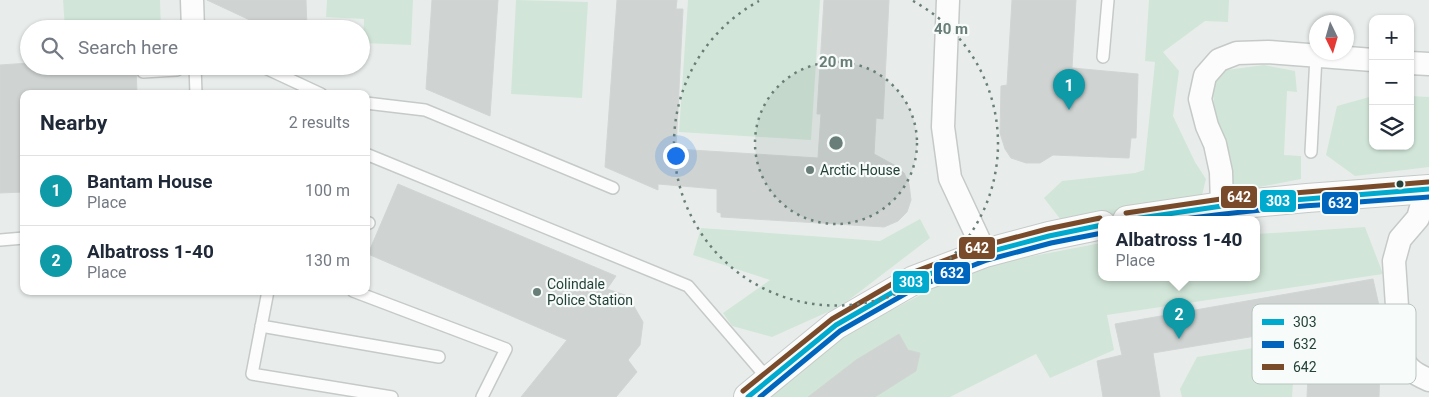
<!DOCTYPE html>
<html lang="en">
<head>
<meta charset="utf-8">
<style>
	body { margin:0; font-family:Roboto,sans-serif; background:#f6f6f7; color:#1f2937 }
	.controls { position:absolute; right:15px; top:15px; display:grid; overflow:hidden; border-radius:10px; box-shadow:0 1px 4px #0004 }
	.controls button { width:45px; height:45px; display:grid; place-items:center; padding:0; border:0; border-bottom:1px solid #e0e1e3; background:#fff; color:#1f2937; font:25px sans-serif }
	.compass { position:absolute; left:1309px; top:15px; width:45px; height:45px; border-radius:50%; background:#fff; box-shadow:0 1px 4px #0004; rotate:175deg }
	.you { position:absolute; left:675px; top:155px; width:18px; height:18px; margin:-12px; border:4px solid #fff; border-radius:50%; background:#1a73e8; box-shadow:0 0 0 8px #1a73e833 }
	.badge { display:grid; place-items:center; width:32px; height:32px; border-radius:50%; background:#b45309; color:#fff; font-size:16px; font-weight:700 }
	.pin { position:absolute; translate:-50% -41px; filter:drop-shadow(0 1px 2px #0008) }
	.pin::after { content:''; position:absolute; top:26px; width:18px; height:15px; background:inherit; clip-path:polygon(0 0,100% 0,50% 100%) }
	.popup { position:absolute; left:1098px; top:216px; width:162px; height:65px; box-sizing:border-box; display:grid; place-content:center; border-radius:10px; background:#fff; filter:drop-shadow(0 1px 4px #0005); font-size:16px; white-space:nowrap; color:#747a83 }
	.popup b { font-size:19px; color:#1f2937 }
	.popup::after { content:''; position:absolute; left:50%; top:100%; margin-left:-10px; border:10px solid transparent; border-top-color:#fff }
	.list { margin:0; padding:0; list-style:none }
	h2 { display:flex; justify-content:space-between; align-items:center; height:65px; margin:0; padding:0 20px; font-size:21px }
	h2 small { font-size:16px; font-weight:400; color:#747a83 }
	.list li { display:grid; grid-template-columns:32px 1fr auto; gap:15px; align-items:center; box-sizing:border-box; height:70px; padding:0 20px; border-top:1px solid #e0e1e3 }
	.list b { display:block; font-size:19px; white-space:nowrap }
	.list p { margin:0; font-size:16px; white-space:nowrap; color:#747a83 }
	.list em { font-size:16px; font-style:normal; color:#747a83 }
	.icon { flex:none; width:28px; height:28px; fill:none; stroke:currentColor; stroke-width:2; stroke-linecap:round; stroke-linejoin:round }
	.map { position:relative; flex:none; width:1429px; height:397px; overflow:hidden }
	.search { position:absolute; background:#fff; box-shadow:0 1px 4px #0004; left:20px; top:20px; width:350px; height:55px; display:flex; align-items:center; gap:12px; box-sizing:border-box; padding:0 18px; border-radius:28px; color:#747a83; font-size:19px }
	.panel { position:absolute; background:#fff; box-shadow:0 1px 4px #0004; left:20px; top:90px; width:350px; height:205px; border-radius:10px }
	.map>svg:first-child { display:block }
	.green { fill:#d1e6d8 }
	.building { fill:#cfd4d2; stroke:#d1d6d4 }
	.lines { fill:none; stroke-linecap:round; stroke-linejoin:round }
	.service-casing { stroke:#c5cac8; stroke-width:14 }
	.minor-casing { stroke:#c5cac8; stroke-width:25 }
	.tertiary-casing { stroke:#c5cac8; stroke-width:30 }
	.service { stroke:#fcfcfc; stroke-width:11 }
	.minor { stroke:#fcfcfc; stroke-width:22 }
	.tertiary { stroke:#fcfcfc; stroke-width:28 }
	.bus-1-casing { stroke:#f7fbf9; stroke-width:9 }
	.bus-2-casing { stroke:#f7fbf9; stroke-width:9 }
	.bus-3-casing { stroke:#f7fbf9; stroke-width:9 }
	.bus-1 { stroke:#00a9ce; stroke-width:5 }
	.bus-2 { stroke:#0065bd; stroke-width:5 }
	.bus-3 { stroke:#7a4b2a; stroke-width:5 }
	.ring { fill:none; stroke:#697e78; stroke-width:2.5; stroke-dasharray:2.5 5 }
	.poi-dot { fill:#697e78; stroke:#f7fbf9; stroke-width:2 }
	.bus-dot { fill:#24423a; stroke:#f7fbf9; stroke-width:2 }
	.labels { text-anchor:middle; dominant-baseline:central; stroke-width:4.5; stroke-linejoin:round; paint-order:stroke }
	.poi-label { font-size:14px; fill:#24423a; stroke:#f7fbf9; text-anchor:start }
	.key { fill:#f7fbf9; stroke:#b8c4c0; stroke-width:1 }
	.key-label { font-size:14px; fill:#24423a }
	.centre { fill:#697e78; stroke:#f7fbf9; stroke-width:2.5 }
	.ring-label { font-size:15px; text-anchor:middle; font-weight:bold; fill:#697e78; stroke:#f7fbf9; stroke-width:4.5; stroke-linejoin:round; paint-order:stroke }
	.line-badge { stroke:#f7fbf9; stroke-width:2 }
	.badge-label { font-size:14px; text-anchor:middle; font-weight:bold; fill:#fff }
</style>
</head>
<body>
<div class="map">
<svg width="1429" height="397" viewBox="0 0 1429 397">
	<rect width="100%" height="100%" fill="#e8edeb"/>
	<path class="green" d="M63 0H160L161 29H65Z
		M327 0H413L411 45 363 43 364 19 326 17Z
		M516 0 588 2 582 98 511 94Z
		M688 0H820L811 140 679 132Z
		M1149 0H1229L1228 22 1205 21 1163 52 1179 71 1173 116 1195 162 1206 179 1202 195 1110 215 1061 220 1044 198 1062 181 1135 173 1144 170 1155 62 1145 61Z
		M1264 65 1295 71 1297 92 1287 91 1284 155 1301 156V179L1233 192 1231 159 1215 112 1212 86 1219 71Z
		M1373 96V146H1410V96L1429 97V167L1355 176 1326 155 1337 106Z
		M920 219 930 238 841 306 772 337 732 326 723 313 770 280 693 255 701 228 880 241Z
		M1365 227 1383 274 1107 315 1114 350 1050 378 1036 354 950 397H768L841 336 940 285 997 263 1101 243 1102 278H1256L1257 234Z
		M1296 341 1292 397H1182L1180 389 1197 357Z"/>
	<path class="building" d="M207 0H306L307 29H269Z
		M432 0H498L490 116 426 89Z
		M617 0H677L676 9H683L676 149 818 158 821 114H817L824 0H889L883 119 876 118 874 154 896 166 904 173 909 184 911 200 907 212 898 221 884 227 721 217V213L717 212V189L658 184V190L605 167Z
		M1012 0H1076L1072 68 1138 74 1136 138H1131L1129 158 1053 155 1040 163H1026L1011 158 1005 149 1000 133 1001 86 1007 85Z
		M29 63V66H136L137 94H24V192L0 193V65Z
		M398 184 616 276 607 289 628 296 643 322 640 345 628 360 637 372 616 397H521L567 340 368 254Z
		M1373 279 1382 319 1379 397H1307L1310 327 1153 353 1160 397H1103L1097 361 1122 355 1115 324Z
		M899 334 908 350 920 353 916 371 875 397H808L856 360Z"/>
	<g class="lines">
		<defs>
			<path id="service" d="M1103 57 1108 0
				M195 66 196 94
				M261 66 321 94
				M143 72 177 70 183 66
				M366 103 425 110 613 188
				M1311 152 1316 56
				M366 154 688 286 768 379
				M366 222 369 223
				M0 240 24 238
				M268 291 252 374 392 397
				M353 291 506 349 482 397
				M261 326 439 357"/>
			<path id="minor" d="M192 0 193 29
				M948 0 943 127 950 178 985 253
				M1410 63 1429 64
				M1426 190 1418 218 1400 239 1394 261 1400 351C1405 368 1413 373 1429 380
				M1222 206 1221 172 1215 144 1207 126 1200 99 1205 76 1219 60 1237 53 1268 52 1373 60"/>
			<path id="tertiary" d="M1127 220 1222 206 1307 198 1429 189
				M748 397 836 325 914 280 985 253 1049 236 1102 225"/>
		</defs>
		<use href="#service" class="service-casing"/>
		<use href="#minor" class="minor-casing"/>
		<use href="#tertiary" class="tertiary-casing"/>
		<use href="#service" class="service"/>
		<use href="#minor" class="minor"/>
		<use href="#tertiary" class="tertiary"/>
		<defs>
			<path id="bus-1" d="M1127 220 1222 206 1429 189
				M748 397 836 325 914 280 985 253 1049 236 1102 225"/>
			<path id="bus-2" d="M1177 220C1260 208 1345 203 1429 197
				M760 397 840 331 917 287 987 260 1051 243 1102 233"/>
			<path id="bus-3" d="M1126 213 1221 199 1428 182
				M743 391 832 319 911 273 983 246 1047 229 1100 218"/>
		</defs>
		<use href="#bus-1" class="bus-1-casing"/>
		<use href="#bus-2" class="bus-2-casing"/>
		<use href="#bus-3" class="bus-3-casing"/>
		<use href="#bus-1" class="bus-1"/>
		<use href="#bus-2" class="bus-2"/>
		<use href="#bus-3" class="bus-3"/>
	</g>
	<circle cx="836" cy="143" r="81" fill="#697e78" fill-opacity=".12"/>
	<g class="ring">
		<circle cx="836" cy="143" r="81"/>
		<path d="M913 1A162 162 0 1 1 759 1"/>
	</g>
	<g class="poi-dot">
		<circle cx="810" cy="170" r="5"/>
		<circle cx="537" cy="292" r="5"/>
	</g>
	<circle class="bus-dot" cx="1400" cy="184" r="4.5"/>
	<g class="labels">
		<g class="poi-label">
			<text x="820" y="170">Arctic House</text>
			<text x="547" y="284">Colindale<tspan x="547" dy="16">Police Station</tspan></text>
		</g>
	</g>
	<rect x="1252" y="304" width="164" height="80" rx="8" class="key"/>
	<rect x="1262" y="319" width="22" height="6" fill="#00a9ce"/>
	<rect x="1262" y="341" width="22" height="7" fill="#0065bd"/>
	<rect x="1262" y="364" width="22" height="6" fill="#7a4b2a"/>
	<g class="key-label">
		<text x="1293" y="327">303</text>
		<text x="1293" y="349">632</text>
		<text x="1293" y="372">642</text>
	</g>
	<circle cx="836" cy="143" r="8" class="centre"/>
	<g class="ring-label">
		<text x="951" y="34">40 m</text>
		<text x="836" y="67">20 m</text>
	</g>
	<g class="line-badge">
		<rect x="1220" y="185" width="38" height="24" rx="5" fill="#7a4b2a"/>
		<rect x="1259" y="189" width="38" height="24" rx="5" fill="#00a9ce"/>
		<rect x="1321" y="191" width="38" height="24" rx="5" fill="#0065bd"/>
		<rect x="958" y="236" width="38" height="24" rx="5" fill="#7a4b2a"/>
		<rect x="933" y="261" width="38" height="24" rx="5" fill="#0065bd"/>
		<rect x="892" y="270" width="38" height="24" rx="5" fill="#00a9ce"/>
	</g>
	<g class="badge-label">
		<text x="1239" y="202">642</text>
		<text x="1278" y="206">303</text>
		<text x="1340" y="208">632</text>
		<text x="977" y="253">642</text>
		<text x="952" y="278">632</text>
		<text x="911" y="287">303</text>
	</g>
</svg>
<div class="controls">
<button>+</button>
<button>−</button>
<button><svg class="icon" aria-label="layers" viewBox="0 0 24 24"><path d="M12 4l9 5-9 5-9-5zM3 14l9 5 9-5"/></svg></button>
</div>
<svg class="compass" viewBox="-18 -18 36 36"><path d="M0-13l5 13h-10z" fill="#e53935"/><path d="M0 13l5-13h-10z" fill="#747a83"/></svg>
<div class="you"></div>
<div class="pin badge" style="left:1069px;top:110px;background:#0f9aa8">1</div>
<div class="pin badge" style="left:1179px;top:339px;background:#0f9aa8">2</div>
<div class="popup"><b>Albatross 1-40</b>Place</div>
<div class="search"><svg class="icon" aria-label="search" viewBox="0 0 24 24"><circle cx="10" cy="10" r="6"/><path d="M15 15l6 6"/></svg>Search here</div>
<section class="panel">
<h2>Nearby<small>2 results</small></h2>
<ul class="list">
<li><span class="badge" style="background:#0f9aa8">1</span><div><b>Bantam House</b><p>Place</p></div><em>100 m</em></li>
<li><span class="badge" style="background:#0f9aa8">2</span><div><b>Albatross 1-40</b><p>Place</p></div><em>130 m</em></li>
</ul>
</section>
</div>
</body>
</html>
